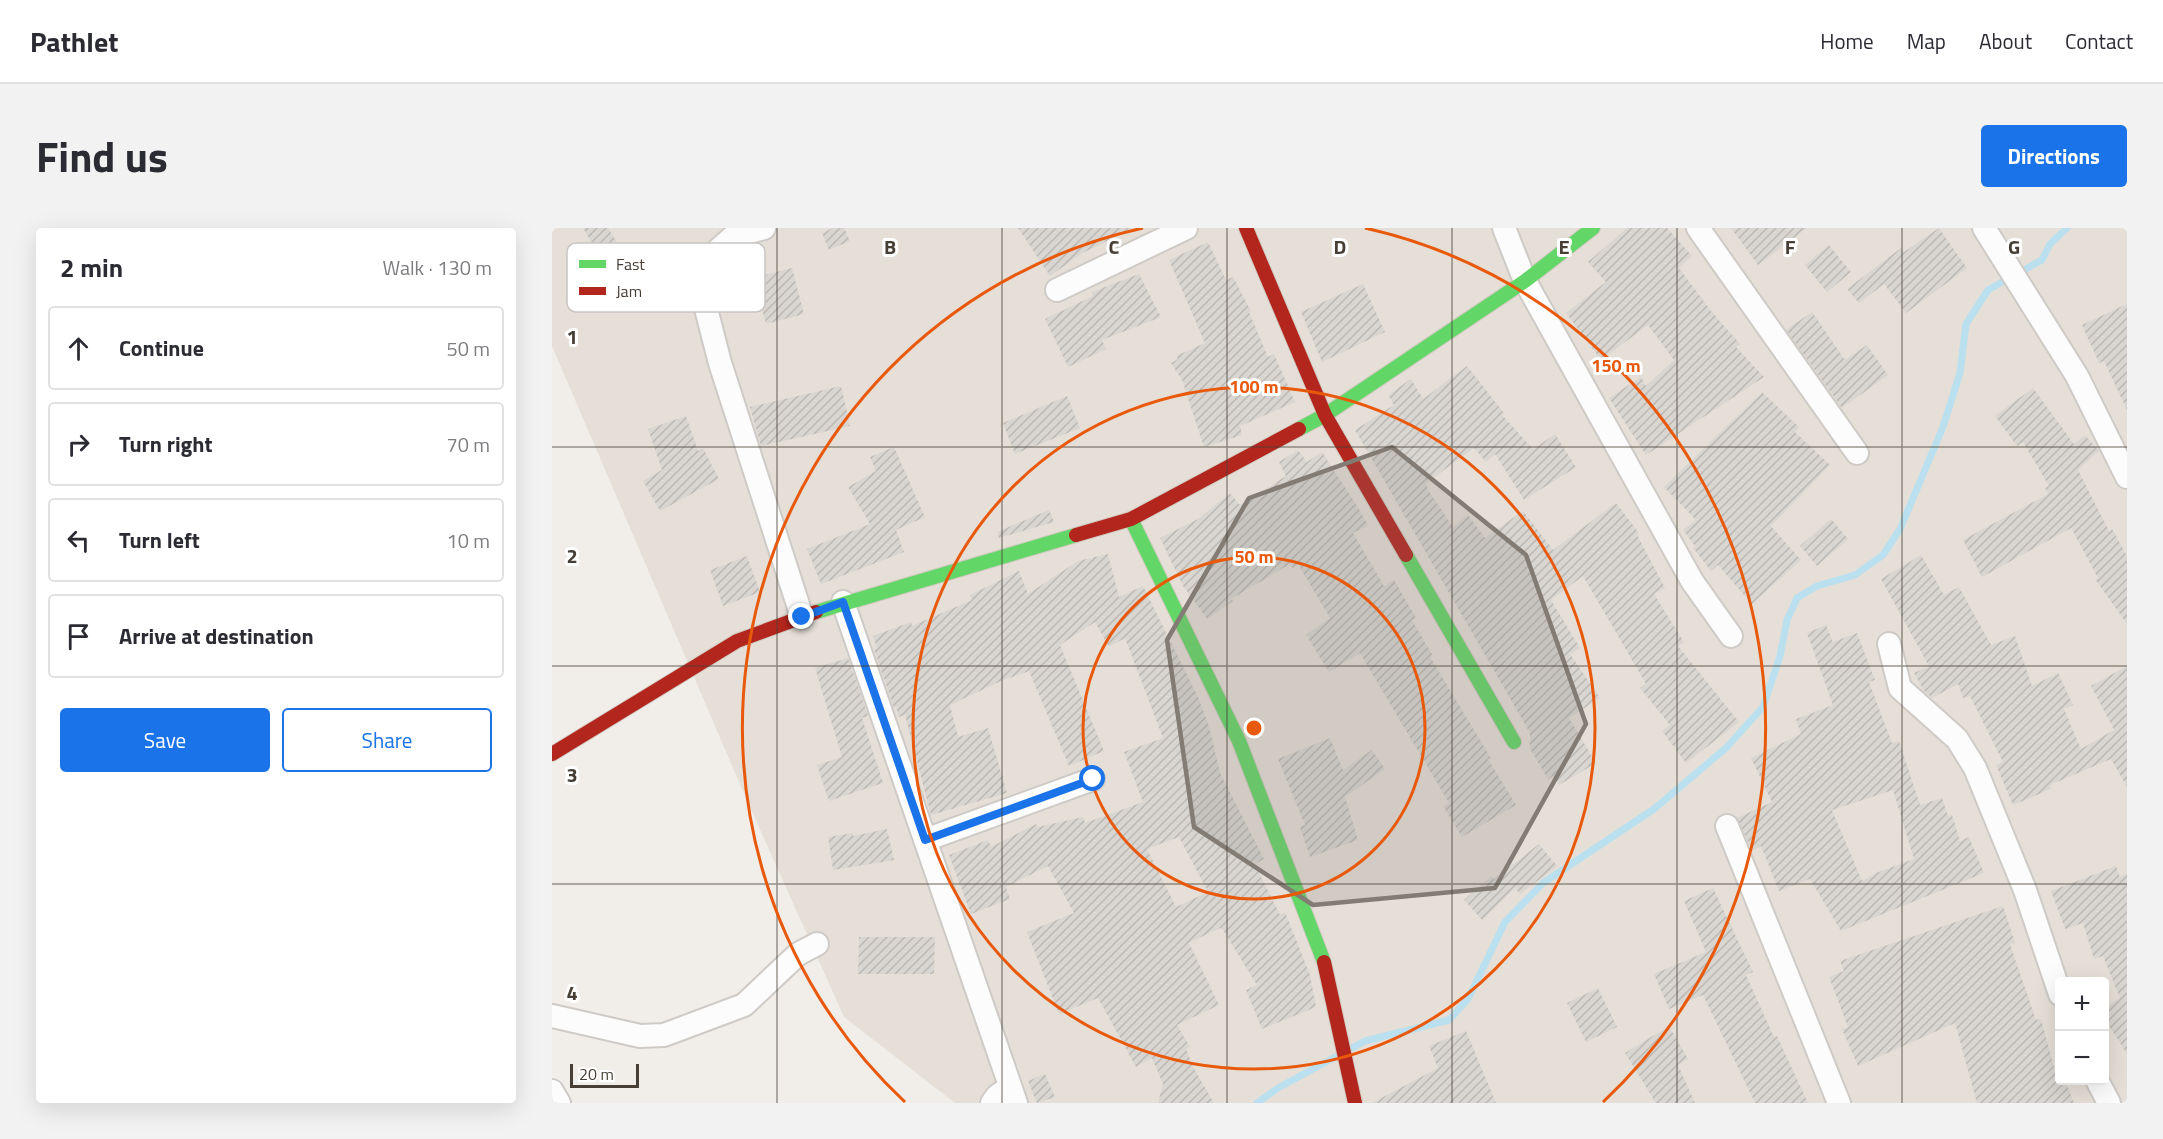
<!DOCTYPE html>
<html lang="en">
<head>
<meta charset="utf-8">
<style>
	body { margin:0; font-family:"Titillium Web",sans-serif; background:#f2f2f3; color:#2b2b33 }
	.controls { position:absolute; right:18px; bottom:18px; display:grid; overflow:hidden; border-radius:6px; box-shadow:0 6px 24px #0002 }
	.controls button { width:54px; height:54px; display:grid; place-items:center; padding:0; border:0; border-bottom:2px solid #e1e1e2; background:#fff; color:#2b2b33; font:30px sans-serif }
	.scale { position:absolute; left:18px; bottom:15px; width:69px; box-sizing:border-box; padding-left:6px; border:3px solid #473f36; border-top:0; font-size:16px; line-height:21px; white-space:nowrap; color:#473f36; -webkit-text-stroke:4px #fff; paint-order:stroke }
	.stop { position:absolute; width:18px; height:18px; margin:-14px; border:4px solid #1a73e8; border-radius:50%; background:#fff }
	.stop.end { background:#1a73e8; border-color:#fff; box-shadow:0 2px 6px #0008 }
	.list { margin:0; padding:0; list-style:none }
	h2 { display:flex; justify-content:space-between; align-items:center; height:78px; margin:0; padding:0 24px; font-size:26px }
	h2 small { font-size:20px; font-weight:400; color:#7c7c81 }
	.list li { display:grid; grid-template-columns:39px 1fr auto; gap:18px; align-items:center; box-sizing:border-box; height:84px; margin:0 12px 12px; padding:0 12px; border:2px solid #e1e1e2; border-radius:6px }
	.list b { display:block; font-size:22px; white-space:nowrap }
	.list em { font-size:20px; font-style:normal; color:#7c7c81 }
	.actions { display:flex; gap:12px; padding:18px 24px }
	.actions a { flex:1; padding:14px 0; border:2px solid #1a73e8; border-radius:6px; text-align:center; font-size:21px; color:#1a73e8 }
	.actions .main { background:#1a73e8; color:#fff }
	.icon { flex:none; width:33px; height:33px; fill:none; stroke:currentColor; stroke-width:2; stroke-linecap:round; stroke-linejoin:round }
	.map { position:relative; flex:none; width:1575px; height:875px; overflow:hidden; border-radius:6px }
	header { display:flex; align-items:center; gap:36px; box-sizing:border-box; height:84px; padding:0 30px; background:#fff; border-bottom:2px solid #e1e1e2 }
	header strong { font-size:28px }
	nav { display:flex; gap:33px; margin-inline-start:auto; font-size:21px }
	.intro { display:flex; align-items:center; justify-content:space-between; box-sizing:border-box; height:144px; padding:0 36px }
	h1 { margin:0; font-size:42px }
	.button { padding:15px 27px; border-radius:6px; background:#1a73e8; color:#fff; font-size:21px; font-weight:700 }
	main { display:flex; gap:36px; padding:0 36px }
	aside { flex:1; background:#fff; border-radius:6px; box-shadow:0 6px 24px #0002 }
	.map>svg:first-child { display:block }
	.residential { fill:#e5dfd7; fill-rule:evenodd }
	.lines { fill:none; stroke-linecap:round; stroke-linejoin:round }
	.stream { stroke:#bae0ef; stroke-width:7 }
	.building { fill:url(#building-hatch); fill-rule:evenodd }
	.street-casing { stroke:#cecac6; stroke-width:26 }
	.fast-casing { stroke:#d1cac1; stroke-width:16 }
	.jam-casing { stroke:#d1cac1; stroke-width:16 }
	.street { stroke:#fdfcfc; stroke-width:22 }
	.fast { stroke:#63d668; stroke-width:14 }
	.jam { stroke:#b3261e; stroke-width:14 }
	.route { stroke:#1a73e8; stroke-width:8 }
	.marked { fill:#827c75; fill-opacity:0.2; stroke:#827c75; stroke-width:4.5; stroke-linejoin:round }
	.grid { fill:none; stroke:#473f36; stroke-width:1.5; stroke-opacity:0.55 }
	.ring { fill:none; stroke:#e8590c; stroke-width:3 }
	.key { fill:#fff; stroke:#c8c5c3; stroke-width:1.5 }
	.key-label { font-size:16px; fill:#473f36 }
	.grid-label { font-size:20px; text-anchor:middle; font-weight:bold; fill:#473f36; stroke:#fff; stroke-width:6; stroke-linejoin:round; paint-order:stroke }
	.centre { fill:#e8590c; stroke:#fff; stroke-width:3 }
	.ring-label { font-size:18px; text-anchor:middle; font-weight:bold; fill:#e8590c; stroke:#fff; stroke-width:6; stroke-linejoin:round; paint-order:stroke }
</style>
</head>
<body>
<header>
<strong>Pathlet</strong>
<nav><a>Home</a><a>Map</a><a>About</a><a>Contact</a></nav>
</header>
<div class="intro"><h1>Find us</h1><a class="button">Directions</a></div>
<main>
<aside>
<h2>2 min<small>Walk · 130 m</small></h2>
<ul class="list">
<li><svg class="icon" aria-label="ahead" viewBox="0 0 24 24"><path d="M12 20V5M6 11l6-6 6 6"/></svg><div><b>Continue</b></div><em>50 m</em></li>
<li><svg class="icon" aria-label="right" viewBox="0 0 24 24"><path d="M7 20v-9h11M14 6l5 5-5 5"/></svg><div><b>Turn right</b></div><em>70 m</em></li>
<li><svg class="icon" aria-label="left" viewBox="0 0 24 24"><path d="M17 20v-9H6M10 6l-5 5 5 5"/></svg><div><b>Turn left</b></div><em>10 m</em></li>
<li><svg class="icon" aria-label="arrive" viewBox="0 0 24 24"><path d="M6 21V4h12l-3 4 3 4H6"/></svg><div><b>Arrive at destination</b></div></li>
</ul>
<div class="actions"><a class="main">Save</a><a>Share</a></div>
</aside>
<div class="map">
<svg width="1575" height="875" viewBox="0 0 1575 875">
	<defs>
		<pattern id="building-hatch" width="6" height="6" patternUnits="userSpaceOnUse" patternTransform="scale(1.5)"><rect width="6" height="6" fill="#d9d5d1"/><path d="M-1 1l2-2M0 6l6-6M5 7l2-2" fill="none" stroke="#bcb8b4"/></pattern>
	</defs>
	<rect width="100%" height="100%" fill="#f1eeea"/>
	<path class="residential" d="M0 0H1575V875H403L292 789 193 568 0 118ZM1508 754H1552V852H1508Z"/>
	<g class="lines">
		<path class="stream" d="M800 820 813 813 897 792 916 771 953 694 991 655 1102 581 1174 520 1211 479 1228 428 1235 392 1245 370 1265 358 1303 347 1331 327 1348 301 1391 199 1408 145 1414 96 1436 62 1490 32 1498 16 1515 0
			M705 875 726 860 785 828"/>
	</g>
	<path class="building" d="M31 0H56L76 33 57 44Z
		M281 0H292L298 13 277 22 270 5Z
		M466 0H580L529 26 498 48Z
		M1075 0H1115L1140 28 1127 40 1159 83 1188 116 1184 119 1212 149 1094 227 1057 170 1089 149 1094 158 1122 132 1096 97 1049 132 1014 85 1054 54 1036 34Z
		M1179 0H1255L1206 37Z
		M1387 0 1415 40 1354 85 1332 56 1307 75 1295 61 1349 20 1352 24Z
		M656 14 674 52 681 49 699 83 697 84 716 129 722 126 743 174 688 198 690 207 652 219 630 152 619 135 626 131 624 128 653 115 617 32Z
		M1277 17 1299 44 1275 64 1253 37Z
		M240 40 252 86 214 96 201 50Z
		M587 46 609 89 550 112 554 121 516 139 493 91 541 68 540 64Z
		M811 56 833 104 770 134 749 84Z
		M1575 76V182L1552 133 1547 135 1530 97Z
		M1260 84 1293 132 1315 117 1336 147 1290 180 1234 102Z
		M915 138 952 185 950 187 981 221 1003 206 1024 239 972 272 943 226 934 234 922 220 874 255 876 262 901 299 916 287 933 310 971 283 1001 322 1064 275 1087 305 1085 307 1113 360 1102 366 1132 414 1126 418 1187 494 1134 535 1110 503 1118 497 1088 460 1094 456 1031 348 999 372 1028 420 1018 426 1048 470 1017 490 1044 535 1007 557 1001 548 996 551 978 521V505L803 202 842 177 836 167 859 151 871 171Z
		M289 158 298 198 209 218 198 179Z
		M1481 160 1522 216 1533 207 1547 223 1526 242 1557 303 1560 301 1575 328V396L1543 351 1546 350 1519 300 1430 349 1411 312 1496 266 1493 260 1497 258 1471 214 1465 218 1443 188Z
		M1210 164 1247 199 1243 204 1278 237 1219 298 1249 332 1200 376 1166 337 1159 343 1141 320 1143 318 1131 302 1144 292 1112 259Z
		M515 168 528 200 463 226 451 195Z
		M134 188 146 223 151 220 167 251 108 283 91 253 110 242 96 201Z
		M342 219 373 289 344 302 352 324 269 356 255 321 318 296 296 259 324 243 318 229Z
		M746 222 755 234 770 224 805 278 816 297 801 305 832 358 842 352 864 390 860 392 881 428 878 429 939 530 936 531 964 577 910 609 891 578 897 575 808 425 777 444 754 407 778 390 746 336 740 340 738 336 679 371 681 373 655 391 631 358 608 310 646 291 678 265 688 277 734 248 727 234Z
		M497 282 502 294 447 310 445 304Z
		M1279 291 1296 311 1265 338 1248 318Z
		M556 326 567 369 591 358 646 469 657 498 668 545 712 631 703 636 728 687 733 684 758 747 764 779 710 801 694 762 705 757 671 702 668 700 637 715 667 777 625 797 638 819 634 821 642 841 662 875H606L611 856 600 830 584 839 546 770 507 786 475 704 522 685 496 638 454 659 458 671 419 686 397 627 436 612 439 619 484 596 486 599 531 589 533 595 591 574 572 524 611 510 573 410 557 419 543 394 508 417 552 523 517 538 477 443 449 453 398 477 406 509 436 500 455 565 379 587 353 487 347 489 344 479 342 480 322 421 325 420 321 408 359 394 360 398 420 372 418 367 467 343 476 366 526 333ZM627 609 656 664 624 679 595 621Z
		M1369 327 1392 367 1407 359 1439 417 1463 408 1480 458 1506 445 1521 477 1512 481 1529 521 1562 502 1539 458 1575 438V559L1559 531 1498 557 1499 561 1461 577 1444 537 1451 534 1418 468 1411 470 1406 456 1380 470 1372 463 1362 445 1377 438 1329 351Z
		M195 328 208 364 171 378 158 342Z
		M1274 397 1281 414 1305 405 1323 452 1317 454 1340 515 1347 513 1368 577 1390 570 1396 588 1400 587 1408 613 1417 609 1432 645 1289 703 1258 651 1227 663 1209 618 1200 623 1185 590 1220 574 1199 530 1249 506 1244 491 1281 477 1255 405ZM1341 562 1362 631 1324 645 1310 653 1280 582Z
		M296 430 316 488 310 490 331 555 277 573 265 537 290 529 263 440Z
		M778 510 791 542 820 522 833 541 793 569 806 612 758 629 748 599 753 597 726 531Z
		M335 601 342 632 281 642 276 609 301 605V608Z
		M987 616 1005 638 968 666 963 660 930 692 912 672 939 648 942 651Z
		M1564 638 1568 649 1575 645V826L1552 790V780L1568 770 1551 728 1542 731 1531 695 1513 701 1499 663Z
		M1161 660 1201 744 1194 747 1222 809 1225 808 1256 875H1203L1151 767 1117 781 1102 746 1154 724 1132 673Z
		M1451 678 1463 715 1458 716 1484 792 1489 791 1505 851 1513 852 1522 875H1425L1403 795 1306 838 1290 801 1296 799 1277 749 1292 743 1288 733Z
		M307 709H383L382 746H306Z
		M1046 760 1065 799 1034 814 1015 775Z
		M1117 798 1136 831 1126 837 1143 875H1104L1073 825Z
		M914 803 944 875H820L886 840 877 818Z
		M493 846 503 869 485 875 476 853Z"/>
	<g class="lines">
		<defs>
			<path id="street" d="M212 0 182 8 166 22 156 45 152 73 168 135 250 389
				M952 0 973 53 1140 353 1179 408
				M1146 0 1305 225
				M1432 0 1525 148 1575 249
				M505 62 634 0
				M291 374 464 875
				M1337 416 1348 460 1405 511 1423 540 1473 662 1508 766
				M1175 598 1287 875
				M373 612 541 551
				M0 788 88 808 112 807 192 777 246 726 265 716
				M1545 852 1557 875
				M0 863 7 875
				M440 875 445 868 458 859"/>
			<path id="fast" d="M747 201 773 187 973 53 1041 0
				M579 291 687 513 772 734
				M854 327 962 514
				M264 384 524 307"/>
			<path id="jam" d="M694 0 773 187 854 327
				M524 307 579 291 747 201
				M0 526 185 413 264 384
				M772 734 803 875"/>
		</defs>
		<use href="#street" class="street-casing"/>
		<use href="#fast" class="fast-casing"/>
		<use href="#jam" class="jam-casing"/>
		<use href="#street" class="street"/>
		<use href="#fast" class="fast"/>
		<use href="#jam" class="jam"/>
	</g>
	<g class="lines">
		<path class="route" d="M250 389 291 374 373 612 541 551"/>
	</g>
	<path class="marked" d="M840 219 974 327 1034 496 943 660 761 677 642 599 615 412 697 270Z"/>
	<path class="grid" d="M225 0V875M450 0V875M675 0V875M900 0V875M1125 0V875M1350 0V875M0 219H1575M0 438H1575M0 656H1575"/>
	<g class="ring">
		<circle cx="702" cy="500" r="171"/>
		<circle cx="702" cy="500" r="341"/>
		<path d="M353 874A512 512 0 0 1 591 0M813 0A512 512 0 0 1 1051 874"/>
	</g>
	<rect x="15" y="15" width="198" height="69" rx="9" class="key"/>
	<rect x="27" y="32" width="27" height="8" fill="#63d668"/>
	<rect x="27" y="59" width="27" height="8" fill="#b3261e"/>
	<g class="key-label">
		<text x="64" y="42">Fast</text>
		<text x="64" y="69">Jam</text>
	</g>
	<g class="grid-label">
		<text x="338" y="26">B</text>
		<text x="562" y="26">C</text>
		<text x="788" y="26">D</text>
		<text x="1012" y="26">E</text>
		<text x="1238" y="26">F</text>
		<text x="1462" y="26">G</text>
		<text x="20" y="116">1</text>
		<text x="20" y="335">2</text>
		<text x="20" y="554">3</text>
		<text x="20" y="772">4</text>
	</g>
	<circle cx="702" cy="500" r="9" class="centre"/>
	<g class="ring-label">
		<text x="1064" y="144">150 m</text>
		<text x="702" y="165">100 m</text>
		<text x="702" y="335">50 m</text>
	</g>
</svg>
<div class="controls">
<button>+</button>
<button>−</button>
</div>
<div class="scale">20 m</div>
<div class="stop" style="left:541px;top:551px"></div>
<div class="stop end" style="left:250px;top:389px"></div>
</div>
</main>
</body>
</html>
